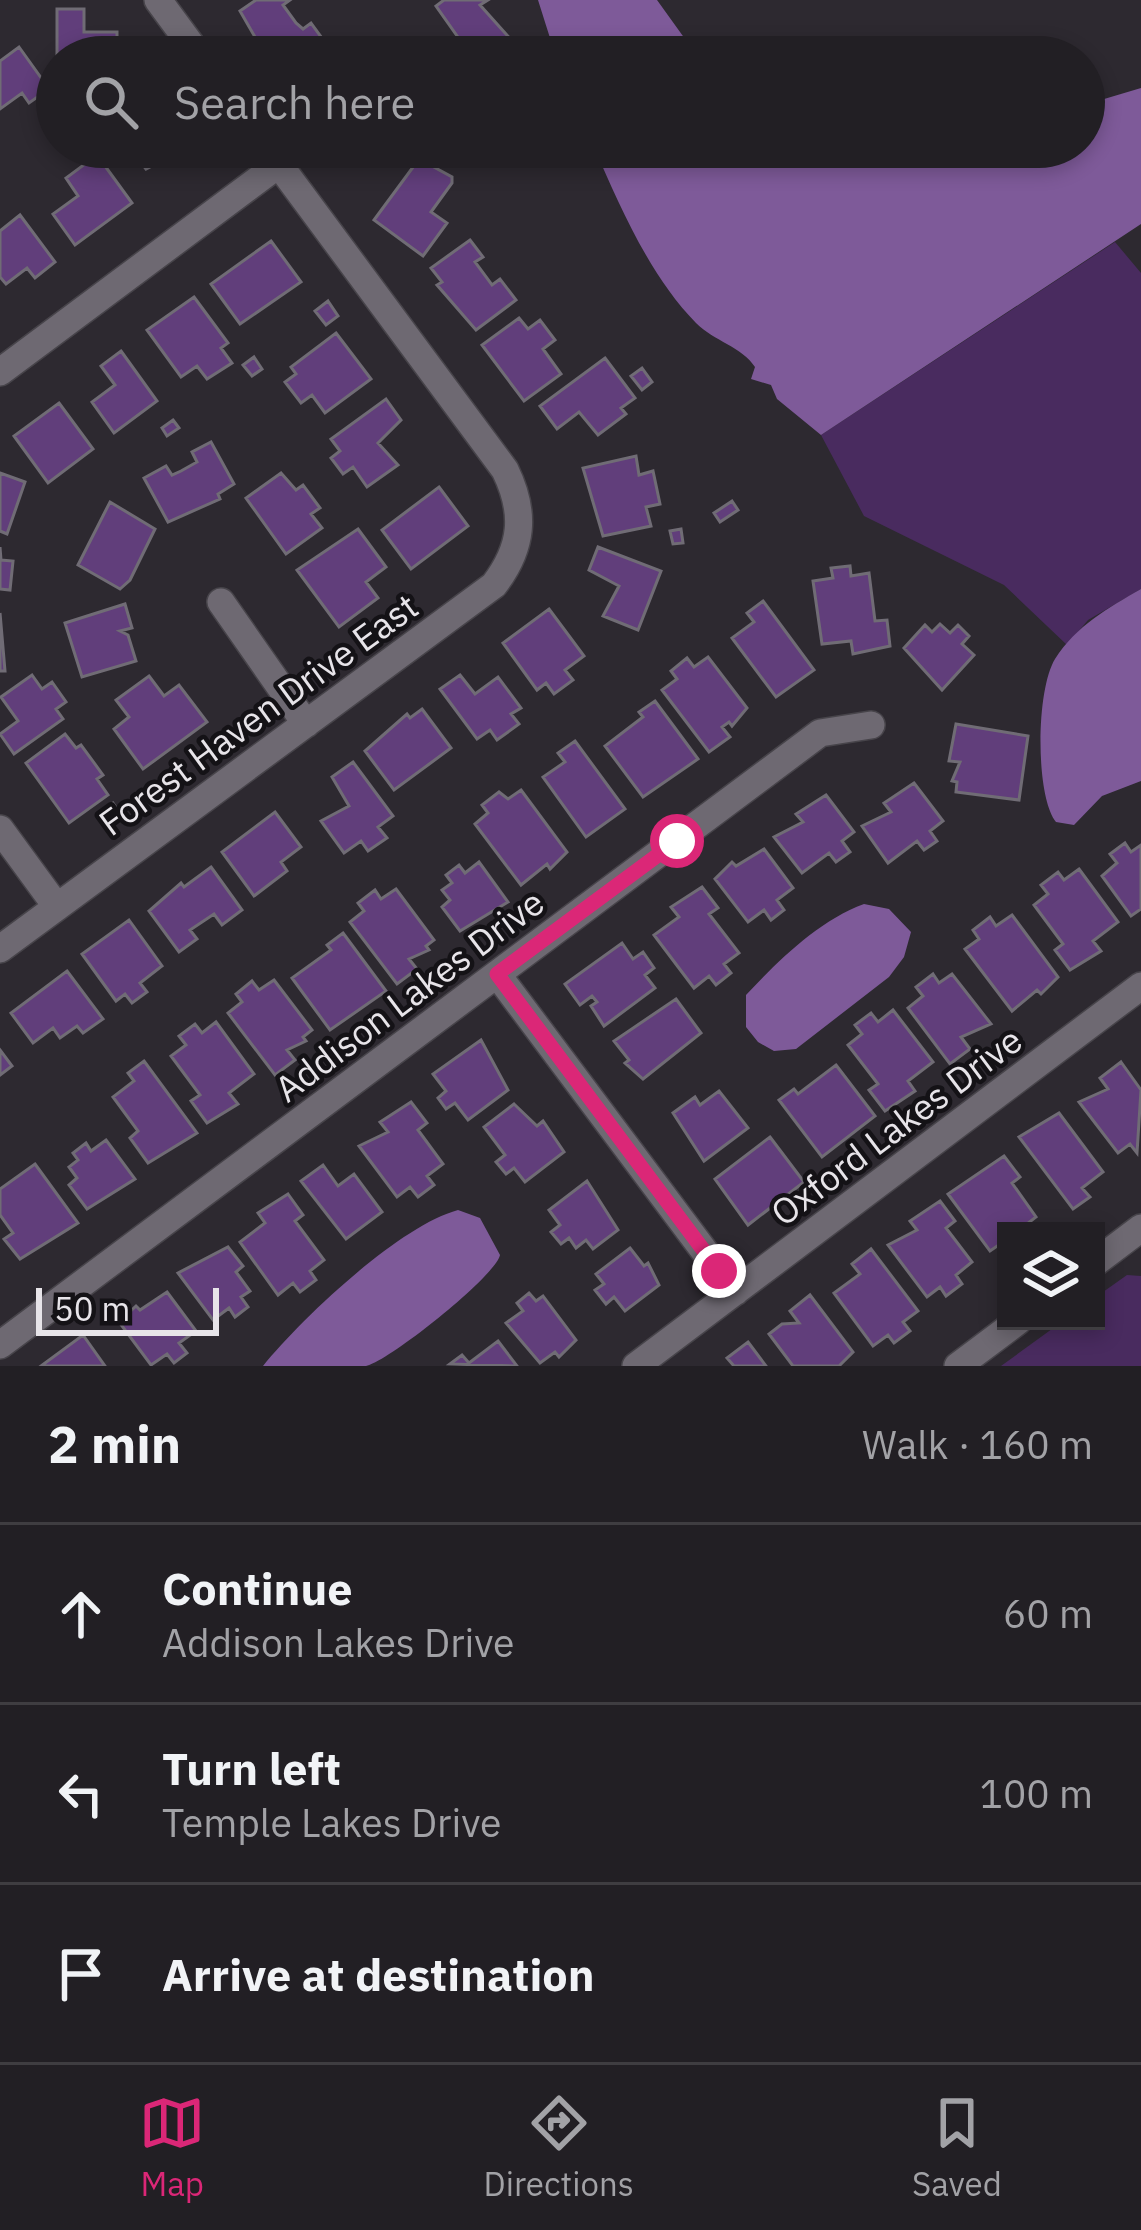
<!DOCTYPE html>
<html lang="en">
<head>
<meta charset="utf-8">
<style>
	body { margin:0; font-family:"IBM Plex Sans",sans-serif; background:#2e2c31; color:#f1f3f6 }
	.controls { position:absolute; right:36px; bottom:36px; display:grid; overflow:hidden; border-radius:0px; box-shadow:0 6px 18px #0003 }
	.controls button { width:108px; height:108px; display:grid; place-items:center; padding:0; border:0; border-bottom:3px solid #3f3d41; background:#221f24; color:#f1f3f6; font:60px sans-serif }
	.scale { position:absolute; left:36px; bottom:30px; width:183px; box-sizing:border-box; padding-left:12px; border:6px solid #e7e4e9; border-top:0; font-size:33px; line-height:42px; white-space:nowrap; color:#e7e4e9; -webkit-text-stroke:9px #141216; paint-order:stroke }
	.stop { position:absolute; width:36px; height:36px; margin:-27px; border:9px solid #db2777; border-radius:50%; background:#fff }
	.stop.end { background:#db2777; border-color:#fff; box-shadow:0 3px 12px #0008 }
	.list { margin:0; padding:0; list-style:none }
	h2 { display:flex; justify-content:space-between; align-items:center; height:156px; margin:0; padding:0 48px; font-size:51px }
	h2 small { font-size:39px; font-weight:400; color:#a2a2a6 }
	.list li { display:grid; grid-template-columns:78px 1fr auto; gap:36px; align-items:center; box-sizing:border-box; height:180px; padding:0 48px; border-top:3px solid #3f3d41 }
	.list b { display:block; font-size:45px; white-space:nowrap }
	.list p { margin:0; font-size:39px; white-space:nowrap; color:#a2a2a6 }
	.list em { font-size:39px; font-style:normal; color:#a2a2a6 }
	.icon { flex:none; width:66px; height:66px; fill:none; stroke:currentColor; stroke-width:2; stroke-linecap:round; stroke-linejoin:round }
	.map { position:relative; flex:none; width:1141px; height:1366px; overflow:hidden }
	.search { position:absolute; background:#221f24; box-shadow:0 6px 18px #0003; left:36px; right:36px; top:36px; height:132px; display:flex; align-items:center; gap:30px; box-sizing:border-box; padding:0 42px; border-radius:66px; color:#a2a2a6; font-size:45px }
	.sheet { height:696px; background:#221f24 }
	nav { display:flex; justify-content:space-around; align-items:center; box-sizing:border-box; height:168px; border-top:3px solid #3f3d41; background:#221f24; font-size:33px; color:#a2a2a6 }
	nav a { display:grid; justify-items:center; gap:6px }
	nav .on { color:#db2777 }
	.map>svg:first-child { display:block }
	.green { fill:#492b5f }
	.water { fill:#7e5a99 }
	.building { fill:#613e7b; stroke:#706c75; stroke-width:3 }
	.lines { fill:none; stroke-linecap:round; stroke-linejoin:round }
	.minor-casing { stroke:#47444a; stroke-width:30 }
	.minor { stroke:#6e6972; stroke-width:27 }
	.route { stroke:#db2777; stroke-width:15 }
	.labels { text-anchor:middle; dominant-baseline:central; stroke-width:9; stroke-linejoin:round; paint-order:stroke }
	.street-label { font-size:36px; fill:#e7e4e9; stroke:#141216 }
</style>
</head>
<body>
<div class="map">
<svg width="1141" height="1366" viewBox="0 0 1141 1366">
	<rect width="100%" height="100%" fill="#2d2930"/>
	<path class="green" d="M1115 242 1141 273V589L1088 620 1067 645 1004 585 864 516 821 435Z
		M1127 1275 1141 1276V1366H1001L1063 1321H1096V1297Z"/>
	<path class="water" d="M538 0H657L698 57H556Z
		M1141 88V224L821 435 777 399 771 385 751 379 755 367C742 347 714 341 696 323 650 276 620 207 594 147H882L888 151 1084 147V105Z
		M1141 589V781L1102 796 1074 825 1056 822C1035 795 1036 690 1055 659 1076 626 1108 608 1141 589Z
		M864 904 889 909 911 932 904 957 889 977 796 1049 774 1051 758 1042 746 1027V995C779 960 818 921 864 904Z
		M458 1210 480 1218 500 1255C496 1276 388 1362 366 1366 334 1366 296 1366 263 1366 302 1318 399 1226 458 1210Z"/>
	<path class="building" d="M256 0H290L283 5 296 23 303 29 311 23 327 45 311 57H275L267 46 262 49 240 11Z
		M444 0H488L480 5 515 44 496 57H472L436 6Z
		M57 9H84V32H117V57H57Z
		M19 47 49 89 29 103 22 93 0 109V61Z
		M129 147H202L183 161 177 153 146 169Z
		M455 147H500L498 158 454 151Z
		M97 155 132 203 75 245 53 214 78 196 66 178Z
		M419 159 452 177V183L431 212 447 223 423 256 374 220Z
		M20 215 55 262 35 278 27 268 6 284 0 277V231Z
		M470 240 483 257 475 262 492 285 500 279 516 300 476 330 437 285 442 282 431 268Z
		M271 241 301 282 240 324 211 284Z
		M194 297 228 343 221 348 232 363 207 379 197 366 181 377 147 330Z
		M328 301 338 316 326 325 315 311Z
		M519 318 528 329 540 320 555 340 543 349 561 374 524 401 482 345Z
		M336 333 371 379 325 413 312 395 301 403 285 382 296 374 291 367Z
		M121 351 157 401 114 433 92 402 115 385 101 366Z
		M254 357 262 369 252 376 243 365Z
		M605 358 635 398 621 408 626 414 598 435 579 412 557 429 540 406Z
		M642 368 652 382 642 390 631 376Z
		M386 399 401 420 378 443 398 465 367 487 353 467 343 474 331 458 340 451 331 439Z
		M59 403 93 449 48 483 14 436Z
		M173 420 179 428 167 436 162 428Z
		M211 442 234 484 218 494 220 499 168 522 144 478 166 466 172 475 181 471 197 462 192 452Z
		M636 456 639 475 653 471 660 504 646 507 651 526 603 536 583 468Z
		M0 473 25 482 7 534 0 531Z
		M281 473 296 490 303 485 320 508 311 514 322 528 286 554 246 498Z
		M439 487 468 526 411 569 382 530Z
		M732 501 738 510 720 522 714 513Z
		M110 502 155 529 130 580 120 589 78 565Z
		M358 529 386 567 366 582 378 598 339 627 297 570Z
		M681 529 683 543 673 544 670 531Z
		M0 547 1 560 13 561 10 590 0 589Z
		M598 547 661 571 638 630 603 616 619 586 589 570Z
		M850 566 851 576 869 573 875 621 887 620 890 646 853 654 851 641 822 644 813 581 833 578 831 568Z
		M763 601 814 670 776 697 732 638 754 622 747 613Z
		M125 604 132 628 120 631 128 635 136 661 82 677 65 623Z
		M549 609 584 656 565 670 573 680 554 694 546 683 537 690 503 643Z
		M0 613 5 671H0Z
		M940 624 950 633 958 625 969 636 962 644 974 655 942 690 904 648 925 625 932 632Z
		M708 657 747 708 732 726 729 722 722 727 730 737 709 752 662 690 677 679 671 671 687 658 694 667Z
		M32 675 42 689 52 682 66 702 56 709 63 719 14 754 0 734 18 721 1 697Z
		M460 675 475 694 498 677 521 708 511 714 519 724 497 740 490 730 477 739 440 689Z
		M149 676 164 696 179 685 207 722 143 769 114 729 129 717 116 700Z
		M655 701 698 759 643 797 605 746 643 717 639 712Z
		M422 709 451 748 394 790 365 751 407 714 410 718Z
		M956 724 1028 736 1019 800 956 792 957 782 952 781 960 762 949 761Z
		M65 734 76 748 81 745 103 775 97 779 108 795 69 823 26 763Z
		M575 741 625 809 586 837 543 777 565 762 558 753Z
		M353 762 393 816 378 827 387 838 368 851 361 841 344 853 321 821 349 806 332 777Z
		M914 783 943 821 930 831 937 841 924 850 917 841 888 863 862 826 891 812 884 803Z
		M521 790 567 852 550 869 547 864 521 885 475 824 488 813 482 805 499 792 508 799Z
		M826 795 854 832 842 841 850 852 836 862 829 853 802 873 774 837 803 822 796 814Z
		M113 803 121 815 107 825 99 813Z
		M275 812 301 847 281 862 287 871 254 896 222 852Z
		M1125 843 1131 852 1141 845V909L1131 916 1102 876 1117 863 1110 854Z
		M764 849 793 888 777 900 784 910 771 920 764 910 748 922 715 879 732 862 736 866Z
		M479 862 508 902 460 931 442 907 450 900 442 890 452 883 446 875 459 865 465 873Z
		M211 867 242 910 222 925 214 914 190 930 197 939 179 952 149 911 181 883 184 887Z
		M1079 869 1118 922 1093 941 1101 951 1070 970 1055 950 1063 944 1034 905 1048 894 1041 885 1058 872 1064 880Z
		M702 887 718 908 709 914 739 953 724 964 731 973 716 985 709 976 694 988 654 935 679 917 671 907Z
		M396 889 434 940 426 946 429 950 409 959 417 969 397 984 350 922 364 911 358 903 375 890 381 899Z
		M1012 915 1058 977 1041 994 1037 990 1012 1011 965 949 979 939 973 930 990 917 996 926Z
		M129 920 162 966 140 983 147 992 132 1003 125 994 116 1001 82 954Z
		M343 933 386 991 330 1030 292 978 331 950 327 945Z
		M622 943 633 959 643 952 654 968 645 975 655 988 604 1026 591 1006 597 1002 592 996 580 1005 565 984Z
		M67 971 103 1019 83 1033 77 1026 60 1038 53 1028 33 1043 11 1013Z
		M933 974 939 983 952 974 991 1024 961 1037 970 1049 950 1064 908 1008 923 996 916 987Z
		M274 980 312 1030 303 1037 306 1041 287 1050 295 1060 275 1075 228 1013 242 1002 236 994 252 981 259 990Z
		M676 999 701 1033 643 1079 625 1063 629 1060 614 1041Z
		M893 1010 933 1062 908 1081 915 1091 885 1111 869 1090 878 1084 848 1045 862 1034 855 1025 871 1013 878 1022Z
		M216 1022 254 1074 229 1093 238 1104 207 1123 191 1101 200 1095 171 1056 186 1045 179 1036 195 1024 202 1033Z
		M481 1040 508 1090 468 1120 455 1103 446 1109 438 1098 446 1091 433 1074Z
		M0 1050 12 1066 0 1075Z
		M144 1061 197 1133 148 1163 130 1138 138 1131 113 1097 134 1081 128 1073Z
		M1121 1062 1141 1090 1137 1153 1130 1144 1118 1153 1079 1102 1108 1089 1100 1078Z
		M836 1065 875 1116 822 1157 779 1100 794 1089 798 1094Z
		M719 1091 748 1128 704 1161 673 1113 695 1097 700 1105Z
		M411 1102 427 1123 418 1130 443 1164 427 1176 434 1185 418 1197 410 1187 397 1197 359 1146 388 1132 380 1122Z
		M514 1104 537 1126 543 1121 564 1152 525 1182 514 1168 506 1174 496 1162 505 1155 484 1127Z
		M1059 1113 1103 1172 1082 1188 1090 1197 1073 1209 1019 1137Z
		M770 1137 804 1182 748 1225 715 1179Z
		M106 1140 135 1179 87 1209 69 1185 77 1178 69 1167 78 1160 73 1153 86 1143 91 1151Z
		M1004 1156 1020 1177 1012 1183 1036 1217 1018 1231H1006V1240L990 1251 948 1194Z
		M35 1164 78 1223 20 1259 4 1239 13 1233 0 1215V1189Z
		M323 1165 338 1186 354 1174 382 1212 346 1239 301 1181Z
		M587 1181 618 1230 593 1249 586 1240 576 1248 569 1238 561 1244 551 1232 560 1225 549 1210Z
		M288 1194 303 1215 295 1221 324 1260 310 1271 316 1280 300 1292 293 1283 278 1295 240 1242 265 1223 258 1213Z
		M940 1201 955 1221 946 1228 972 1262 956 1275 962 1284 946 1296 940 1287 927 1297 888 1245 917 1230 910 1221Z
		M228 1247 243 1266 236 1272 250 1291 241 1297 248 1307 235 1317 229 1308 213 1320 178 1273Z
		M630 1248 644 1266 648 1263 659 1285 625 1311 614 1297 606 1304 595 1290 604 1284 596 1274Z
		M871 1249 918 1311 903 1322 910 1331 894 1343 888 1335 873 1346 834 1293 860 1274 852 1264Z
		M167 1292 196 1331 179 1343 187 1353 174 1363 167 1354 151 1365 119 1322 136 1306 140 1310Z
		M529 1293 536 1301 543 1296 576 1340 559 1357 555 1352 540 1363 506 1323 523 1311 517 1303Z
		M810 1295 853 1352 839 1366H793L769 1334 782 1324 799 1323 790 1311Z
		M83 1335 105 1366H41Z
		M498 1341 517 1366 450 1364 462 1355 469 1363Z
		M748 1342 766 1366H734L727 1358Z"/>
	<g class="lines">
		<defs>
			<path id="minor" d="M158 0 200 57
				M0 372 302 147
				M221 602 306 724
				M0 829 57 907
				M0 949 494 585C523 547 526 513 505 470L266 147
				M497 974 735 1292
				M1096 1262 1141 1228
				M0 1345 820 733 871 725
				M636 1366 1141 986
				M958 1366 1018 1321"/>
		</defs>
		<use href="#minor" class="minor-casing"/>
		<use href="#minor" class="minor"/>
	</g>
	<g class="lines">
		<path class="route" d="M677 841 497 974 719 1271"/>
	</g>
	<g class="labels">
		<g class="street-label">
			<text transform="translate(258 714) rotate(-36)">Forest Haven Drive East</text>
			<text transform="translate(409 995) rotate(-37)">Addison Lakes Drive</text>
			<text transform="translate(896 1126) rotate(-37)">Oxford Lakes Drive</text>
		</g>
	</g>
</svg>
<div class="controls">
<button><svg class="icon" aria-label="layers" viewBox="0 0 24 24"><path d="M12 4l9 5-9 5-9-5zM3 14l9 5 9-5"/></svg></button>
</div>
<div class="scale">50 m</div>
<div class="stop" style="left:677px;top:841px"></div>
<div class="stop end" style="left:719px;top:1271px"></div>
<div class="search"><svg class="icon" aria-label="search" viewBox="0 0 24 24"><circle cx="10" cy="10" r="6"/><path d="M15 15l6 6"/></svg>Search here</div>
</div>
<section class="sheet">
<h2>2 min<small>Walk · 160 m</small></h2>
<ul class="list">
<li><svg class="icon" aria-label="ahead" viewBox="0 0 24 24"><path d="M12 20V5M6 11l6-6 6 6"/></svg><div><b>Continue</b><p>Addison Lakes Drive</p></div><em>60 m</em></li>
<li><svg class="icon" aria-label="left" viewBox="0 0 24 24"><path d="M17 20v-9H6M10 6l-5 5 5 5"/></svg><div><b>Turn left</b><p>Temple Lakes Drive</p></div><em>100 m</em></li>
<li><svg class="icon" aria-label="arrive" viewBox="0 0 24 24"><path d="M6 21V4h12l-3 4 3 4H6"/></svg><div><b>Arrive at destination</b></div></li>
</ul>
</section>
<nav>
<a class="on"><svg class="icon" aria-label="map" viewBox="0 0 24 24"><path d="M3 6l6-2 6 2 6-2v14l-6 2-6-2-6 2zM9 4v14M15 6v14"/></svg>Map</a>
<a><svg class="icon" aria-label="directions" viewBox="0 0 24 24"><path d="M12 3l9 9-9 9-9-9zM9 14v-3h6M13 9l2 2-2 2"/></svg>Directions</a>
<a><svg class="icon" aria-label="saved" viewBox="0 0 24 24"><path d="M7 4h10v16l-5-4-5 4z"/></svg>Saved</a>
</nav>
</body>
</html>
